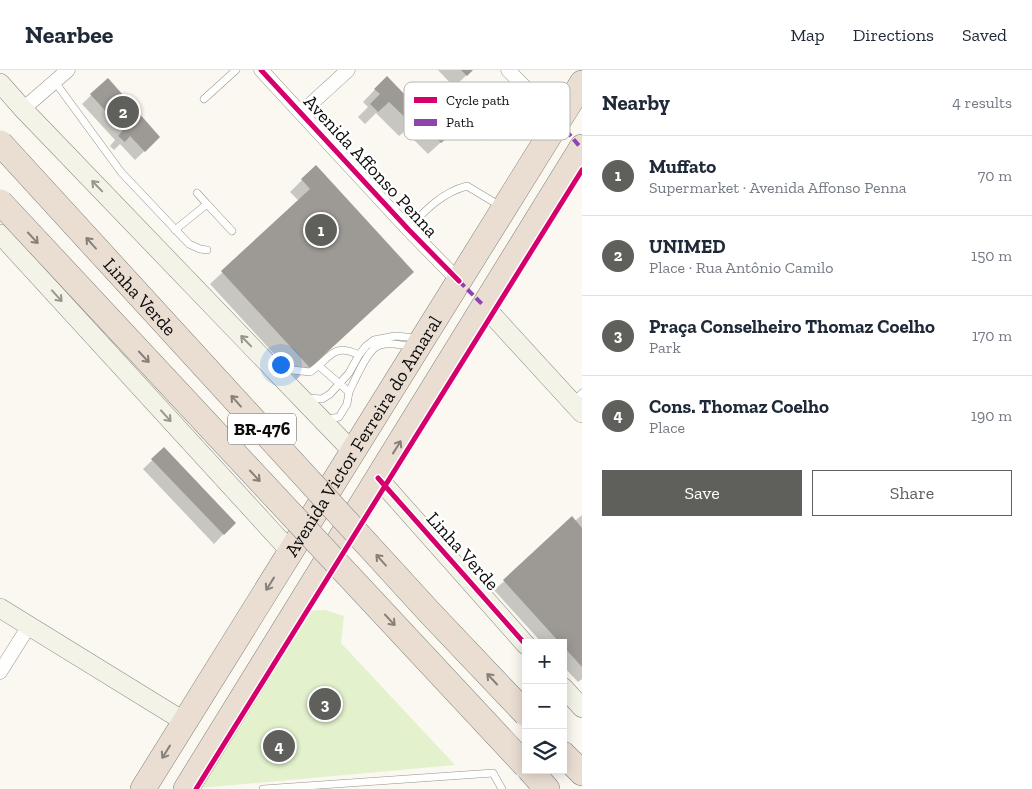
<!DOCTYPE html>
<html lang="en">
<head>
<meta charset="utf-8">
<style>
	body { margin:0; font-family:"Zilla Slab",serif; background:#f6f6f7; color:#1f2937 }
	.controls { position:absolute; right:15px; bottom:15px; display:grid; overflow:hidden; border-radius:0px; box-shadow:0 2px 12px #0003 }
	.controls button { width:45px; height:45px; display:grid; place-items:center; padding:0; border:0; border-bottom:1px solid #e0e1e3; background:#fff; color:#1f2937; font:25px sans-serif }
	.you { position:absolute; left:280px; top:294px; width:18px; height:18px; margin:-12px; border:4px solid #fff; border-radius:50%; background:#1a73e8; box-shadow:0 0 0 8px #1a73e833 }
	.badge { display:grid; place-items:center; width:32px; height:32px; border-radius:50%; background:#5f5f5c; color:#fff; font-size:16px; font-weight:700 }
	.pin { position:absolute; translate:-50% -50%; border:2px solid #fff; box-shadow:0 1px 5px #0006 }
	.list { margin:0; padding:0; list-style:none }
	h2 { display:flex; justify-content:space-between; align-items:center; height:65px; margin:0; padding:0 20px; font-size:21px }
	h2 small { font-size:16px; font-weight:400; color:#747a83 }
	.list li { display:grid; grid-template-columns:32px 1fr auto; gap:15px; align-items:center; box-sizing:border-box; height:80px; padding:0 20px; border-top:1px solid #e0e1e3 }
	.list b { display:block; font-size:19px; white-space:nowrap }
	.list p { margin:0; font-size:16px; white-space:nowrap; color:#747a83 }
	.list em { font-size:16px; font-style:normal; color:#747a83 }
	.actions { display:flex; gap:10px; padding:15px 20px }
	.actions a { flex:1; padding:11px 0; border:1px solid #5f5f5c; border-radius:0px; text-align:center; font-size:18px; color:#5f5f5c }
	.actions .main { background:#5f5f5c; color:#fff }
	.icon { flex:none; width:28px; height:28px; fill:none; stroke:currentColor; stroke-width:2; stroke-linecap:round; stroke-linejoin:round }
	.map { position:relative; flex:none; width:582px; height:719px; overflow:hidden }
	header { display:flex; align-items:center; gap:30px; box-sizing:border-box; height:70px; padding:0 25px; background:#fff; border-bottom:1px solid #e0e1e3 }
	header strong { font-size:24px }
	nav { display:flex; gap:28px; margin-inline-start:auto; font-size:18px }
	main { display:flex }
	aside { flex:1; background:#fff }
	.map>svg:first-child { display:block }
	.green { fill:#e3f2cd }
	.shadow { fill:#0003 }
	.building { fill:#9d9a96 }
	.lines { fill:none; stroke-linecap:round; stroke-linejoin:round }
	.lane-casing { stroke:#93928f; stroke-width:8 }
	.street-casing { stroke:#93928f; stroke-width:15 }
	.secondary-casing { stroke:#8a8985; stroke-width:20 }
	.highway-casing { stroke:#80807c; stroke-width:26 }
	.lane { stroke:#fefefd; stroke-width:7 }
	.street { stroke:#fefefd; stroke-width:14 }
	.secondary { stroke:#f4f3e8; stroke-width:19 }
	.highway { stroke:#eaded3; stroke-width:25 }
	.highway-bridge-casing { stroke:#80807c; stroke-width:26; stroke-linecap:butt }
	.highway-bridge { stroke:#eaded3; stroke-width:25 }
	.quiet { stroke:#8e44ad; stroke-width:4; stroke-dasharray:8 4; stroke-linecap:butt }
	.cycleway-casing { stroke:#fff; stroke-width:8 }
	.cycleway { stroke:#d6006c; stroke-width:5 }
	.oneway { stroke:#979790 }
	.oneway2 { stroke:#868079 }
	.labels { text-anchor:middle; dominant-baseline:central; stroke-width:5; stroke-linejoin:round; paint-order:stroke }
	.shield { fill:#fff; stroke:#555; stroke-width:1 }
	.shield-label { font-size:18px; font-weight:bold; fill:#0c0c0c }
	.street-label { font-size:19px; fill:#0c0c0c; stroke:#fff }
	.key { fill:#fff; stroke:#b6b6b6; stroke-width:1 }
	.key-label { font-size:14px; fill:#0c0c0c }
</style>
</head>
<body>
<header>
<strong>Nearbee</strong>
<nav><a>Map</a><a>Directions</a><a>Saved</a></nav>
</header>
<main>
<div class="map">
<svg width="582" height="719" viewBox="0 0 582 719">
	<rect width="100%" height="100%" fill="#faf8f0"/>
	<path class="green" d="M325 540 344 546 341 573 455 695 201 718 308 541Z"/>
	<path class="shadow" d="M438 0H472L454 17Z
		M387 7 408 30 429 39 451 63 428 84 405 61 399 66 376 43 365 54 358 47 368 37 363 32Z
		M108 9 159 67 135 90 120 74 114 80 110 76 115 70 82 34Z
		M302 110 400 214 297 309 210 214 299 131 290 122Z
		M164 379 234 453 214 474 143 399Z
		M582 445V609L578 612 563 596V573H542L494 520Z"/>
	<path class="building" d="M461 0H473L467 6Z
		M387 6 408 28 420 16 436 33 430 38 453 63 441 73 419 49 413 55 389 32 378 42 370 34 380 24 374 19Z
		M108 8 160 67 145 82 130 66 125 72 118 66 123 60 90 24Z
		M316 95 414 202 310 298 221 201 310 119 301 109Z
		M164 377 236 453 224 465 151 389Z
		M572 446 582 458V597L563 576V573H560L503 510Z"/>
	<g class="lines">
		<defs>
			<path id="lane" d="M55 12 121 102 189 174 200 179 207 180
				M204 29 236 0
				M485 66 519 11
				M197 123 207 134
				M408 159C425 140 443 122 467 116L502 137
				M175 160 207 134 232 161
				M319 296 349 322C354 312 366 283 376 277 386 271 401 275 412 277
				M279 301 284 299 310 302C331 288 332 272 359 285
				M307 328 322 329 330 324 349 303 359 285 366 276 374 270 395 266 417 268
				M573 332 582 323
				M324 348 329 349 339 347 347 334 349 322
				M263 719 493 703 502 719"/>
			<path id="street" d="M261 0 408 159 459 211
				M508 0 558 51
				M23 39 68 0
				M301 43 348 0
				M0 602 29 556"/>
			<path id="secondary" d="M0 13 23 39 353 382
				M0 164 291 482
				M484 236 582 343
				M378 408 526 575
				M0 538 185 652
				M563 617 582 638"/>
			<g id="highway">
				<path d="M563 684 582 703"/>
				<path d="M530 700 547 719"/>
				<path id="s1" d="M143 719 582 13"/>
				<path d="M186 719 582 77"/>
			</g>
		</defs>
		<use href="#lane" class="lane-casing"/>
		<use href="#street" class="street-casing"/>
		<use href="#secondary" class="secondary-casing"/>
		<use href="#highway" class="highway-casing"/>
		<use href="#lane" class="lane"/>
		<use href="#street" class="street"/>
		<use href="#secondary" class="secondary"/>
		<use href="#highway" class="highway"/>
		<defs>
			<g id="highway-bridge">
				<path id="s2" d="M0 73 431 544 526 644"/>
				<path d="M0 132 526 696"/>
			</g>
		</defs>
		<use href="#highway-bridge" class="highway-bridge-casing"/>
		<use href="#highway-bridge" class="highway-bridge"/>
		<path class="quiet" d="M558 51 581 78
			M459 211 484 236"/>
		<defs>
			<path id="cycleway" d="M261 0 408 159 459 211
				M378 408 526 575
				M196 719 582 100"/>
		</defs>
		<use href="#cycleway" class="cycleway-casing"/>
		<use href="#cycleway" class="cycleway"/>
	</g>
	<defs><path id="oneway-shaft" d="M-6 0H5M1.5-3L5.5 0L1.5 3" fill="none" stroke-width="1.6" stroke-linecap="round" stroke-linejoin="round" transform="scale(1.25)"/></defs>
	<g class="oneway">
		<use href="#oneway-shaft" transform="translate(97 116) rotate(-134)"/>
		<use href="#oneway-shaft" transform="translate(57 226) rotate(48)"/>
		<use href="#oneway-shaft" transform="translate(246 271) rotate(-134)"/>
		<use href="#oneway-shaft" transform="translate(166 346) rotate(48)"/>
	</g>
	<g class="oneway2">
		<use href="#oneway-shaft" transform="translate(33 168) rotate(47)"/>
		<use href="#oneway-shaft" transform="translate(91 173) rotate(-132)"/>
		<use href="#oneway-shaft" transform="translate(144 287) rotate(47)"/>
		<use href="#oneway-shaft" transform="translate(236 331) rotate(-132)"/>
		<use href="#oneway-shaft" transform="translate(397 377) rotate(-58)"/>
		<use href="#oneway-shaft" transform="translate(255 406) rotate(47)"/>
		<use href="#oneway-shaft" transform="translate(381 490) rotate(-132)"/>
		<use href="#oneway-shaft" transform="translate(270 514) rotate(122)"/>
		<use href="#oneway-shaft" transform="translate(390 550) rotate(47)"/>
		<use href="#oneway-shaft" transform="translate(492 609) rotate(-133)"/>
		<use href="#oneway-shaft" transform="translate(166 682) rotate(122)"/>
	</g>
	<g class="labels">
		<rect class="shield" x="228" y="343.5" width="68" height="31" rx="4"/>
		<g class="shield-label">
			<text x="262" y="359">BR-476</text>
		</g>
		<g class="street-label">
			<text transform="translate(371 96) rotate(47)">Avenida Affonso Penna</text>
			<text stroke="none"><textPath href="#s2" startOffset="208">Linha Verde</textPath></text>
			<text stroke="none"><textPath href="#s1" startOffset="416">Avenida Victor Ferreira do Amaral</textPath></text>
			<text transform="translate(463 481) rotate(48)">Linha Verde</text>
		</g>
	</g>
	<rect x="404" y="12" width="166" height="58" rx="8" class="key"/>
	<rect x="414" y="27" width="23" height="6" fill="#d6006c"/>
	<rect x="414" y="49" width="23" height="7" fill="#8e44ad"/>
	<g class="key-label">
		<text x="446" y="35">Cycle path</text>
		<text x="446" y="57">Path</text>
	</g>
</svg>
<div class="controls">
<button>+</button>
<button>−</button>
<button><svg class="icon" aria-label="layers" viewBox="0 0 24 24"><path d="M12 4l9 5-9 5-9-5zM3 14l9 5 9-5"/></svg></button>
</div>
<div class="you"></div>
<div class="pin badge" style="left:321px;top:160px">1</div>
<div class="pin badge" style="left:123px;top:42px">2</div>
<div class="pin badge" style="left:325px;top:634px">3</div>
<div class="pin badge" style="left:279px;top:676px">4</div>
</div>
<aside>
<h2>Nearby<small>4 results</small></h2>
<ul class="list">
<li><span class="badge">1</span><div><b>Muffato</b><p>Supermarket · Avenida Affonso Penna</p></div><em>70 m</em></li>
<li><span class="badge">2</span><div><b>UNIMED</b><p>Place · Rua Antônio Camilo</p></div><em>150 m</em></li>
<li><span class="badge">3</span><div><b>Praça Conselheiro Thomaz Coelho</b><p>Park</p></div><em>170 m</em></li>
<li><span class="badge">4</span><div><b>Cons. Thomaz Coelho</b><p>Place</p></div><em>190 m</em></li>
</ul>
<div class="actions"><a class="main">Save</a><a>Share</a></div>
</aside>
</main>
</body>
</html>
